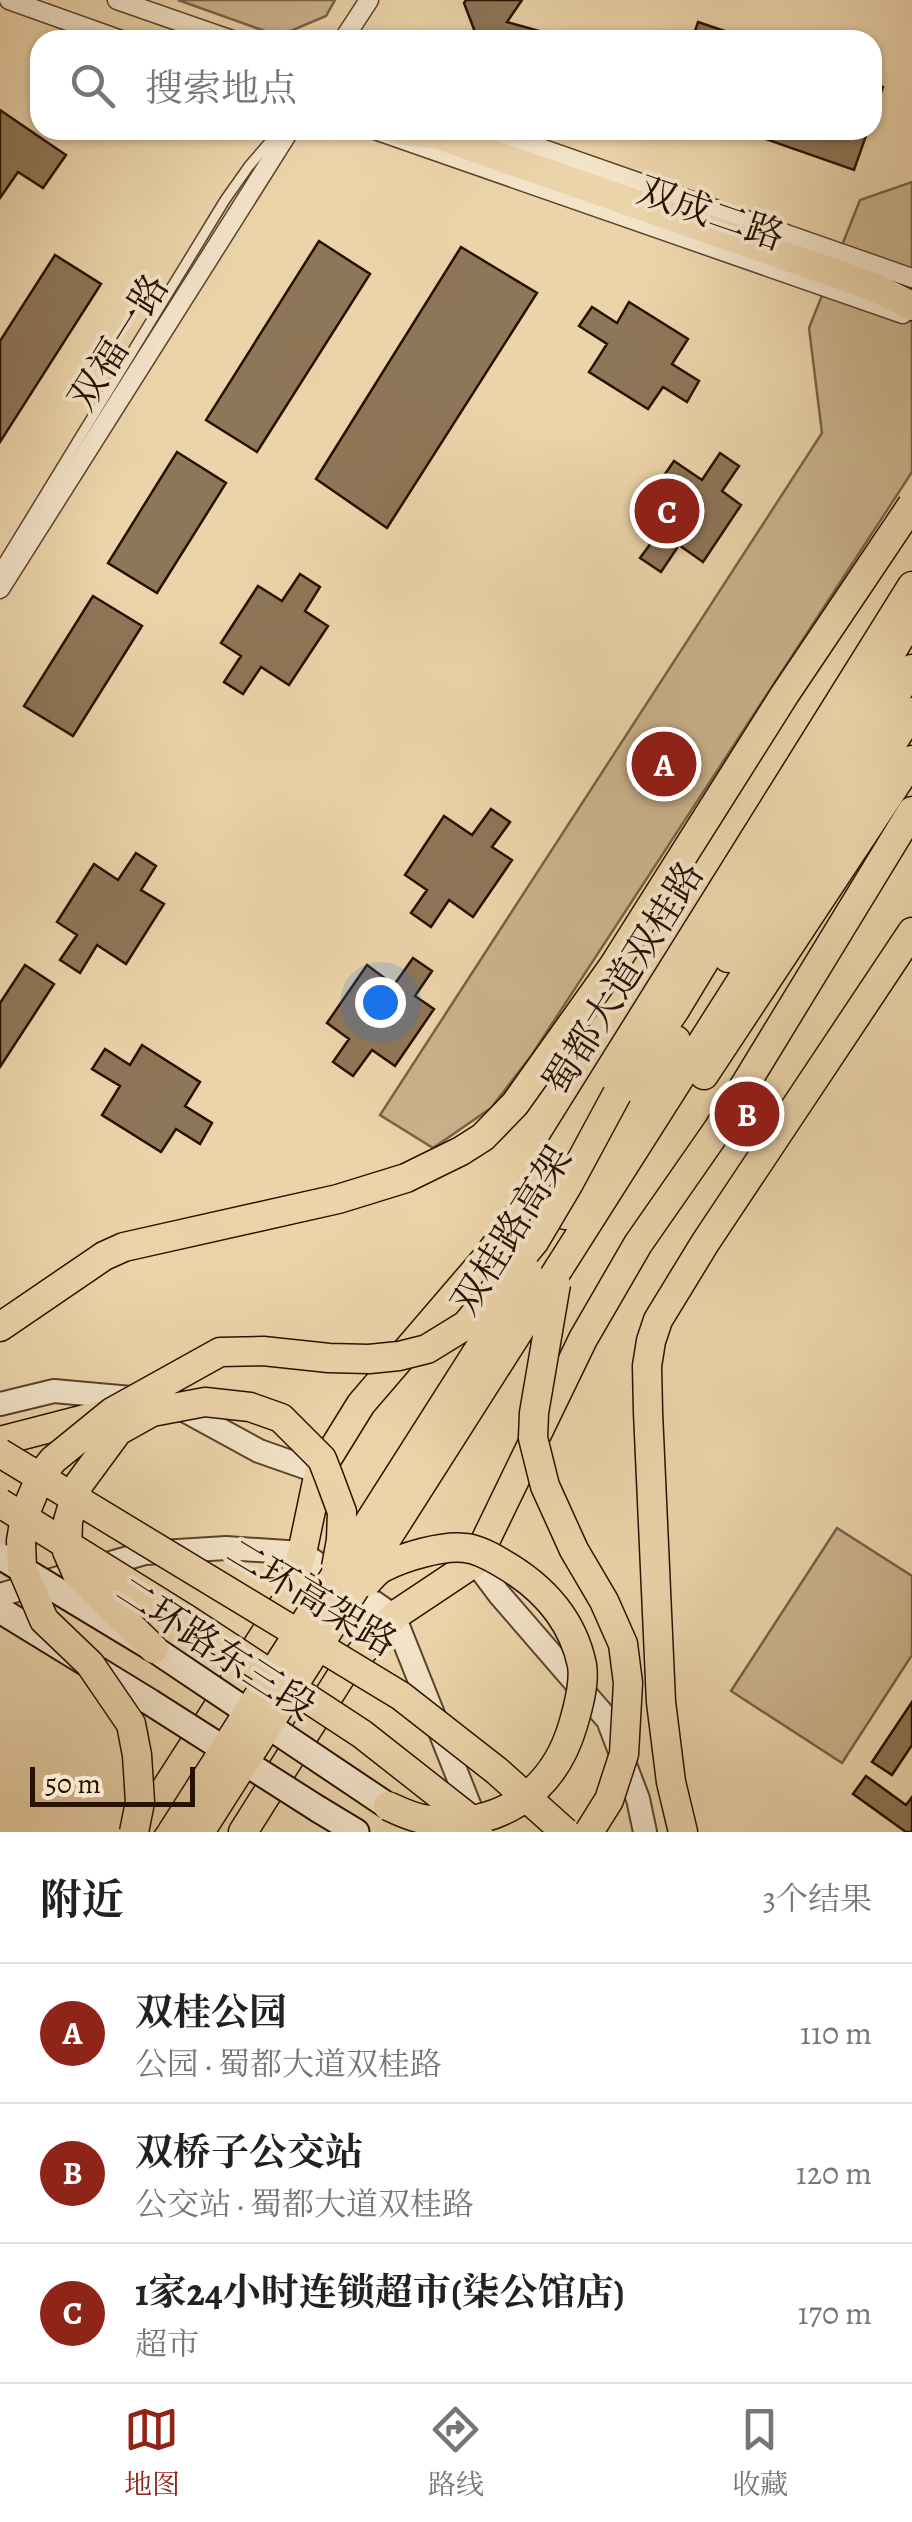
<!DOCTYPE html>
<html lang="zh">
<head>
<meta charset="utf-8">
<style>
	body { margin:0; font-family:Alegreya,"Noto Serif SC",serif; background:#f2f2f2; color:#222 }
	.scale { position:absolute; left:30px; bottom:25px; width:165px; box-sizing:border-box; padding-left:10px; border:5px solid #291100; border-top:0; font-size:28px; line-height:35px; white-space:nowrap; color:#291100; -webkit-text-stroke:8px #f3e3c8; paint-order:stroke }
	.you { position:absolute; left:380px; top:1002px; width:35px; height:35px; margin:-25px; border:8px solid #fff; border-radius:50%; background:#1a73e8; box-shadow:0 0 0 15px #1a73e833 }
	.badge { display:grid; place-items:center; width:65px; height:65px; border-radius:50%; background:#8f2418; color:#fff; font-size:32px; font-weight:700 }
	.pin { position:absolute; translate:-50% -50%; border:5px solid #fff; box-shadow:0 2px 10px #0006 }
	.list { margin:0; padding:0; list-style:none }
	h2 { display:flex; justify-content:space-between; align-items:center; height:130px; margin:0; padding:0 40px; font-size:42px }
	h2 small { font-size:32px; font-weight:400; color:#767676 }
	.list li { display:grid; grid-template-columns:65px 1fr auto; gap:30px; align-items:center; box-sizing:border-box; height:140px; padding:0 40px; border-top:2px solid #e0e0e0 }
	.list b { display:block; font-size:38px; white-space:nowrap }
	.list p { margin:0; font-size:32px; white-space:nowrap; color:#767676 }
	.list em { font-size:32px; font-style:normal; color:#767676 }
	.icon { flex:none; width:55px; height:55px; fill:none; stroke:currentColor; stroke-width:2; stroke-linecap:round; stroke-linejoin:round }
	.map { position:relative; flex:none; width:912px; height:1832px; overflow:hidden }
	.search { position:absolute; background:#fff; box-shadow:0 2px 8px #0004; left:30px; right:30px; top:30px; height:110px; display:flex; align-items:center; gap:25px; box-sizing:border-box; padding:0 35px; border-radius:30px; color:#767676; font-size:38px }
	.sheet { height:550px; background:#fff }
	nav { display:flex; justify-content:space-around; align-items:center; box-sizing:border-box; height:140px; border-top:2px solid #e0e0e0; background:#fff; font-size:28px; color:#767676 }
	nav a { display:grid; justify-items:center; gap:5px }
	nav .on { color:#8f2418 }
	.map>svg:first-child { display:block }
	.green { fill:#cbb38d; stroke:#7a6246; stroke-width:2.5 }
	.building { fill:#8e7658; stroke:#291100; stroke-width:2.5 }
	.lines { fill:none; stroke-linecap:round; stroke-linejoin:round }
	.service-casing { stroke:#5a422a; stroke-width:12 }
	.minor-casing { stroke:#5a422a; stroke-width:21 }
	.tertiary-casing { stroke:#5a422a; stroke-width:26 }
	.secondary-casing { stroke:#291100; stroke-width:29 }
	.primary-casing { stroke:#291100; stroke-width:31 }
	.trunk-casing { stroke:#291100; stroke-width:31 }
	.service { stroke:#f3e3c8; stroke-width:9 }
	.minor { stroke:#f3e3c8; stroke-width:18 }
	.tertiary { stroke:#f3e3c8; stroke-width:22 }
	.secondary { stroke:#f3e3c8; stroke-width:25 }
	.primary { stroke:#ecd4aa; stroke-width:28 }
	.trunk { stroke:#ecd4aa; stroke-width:28 }
	.secondary-bridge-casing { stroke:#291100; stroke-width:29; stroke-linecap:butt }
	.trunk-bridge-casing { stroke:#291100; stroke-width:31; stroke-linecap:butt }
	.secondary-bridge { stroke:#f3e3c8; stroke-width:25 }
	.trunk-bridge { stroke:#ecd4aa; stroke-width:28 }
	.labels { text-anchor:middle; dominant-baseline:central; stroke-width:8; stroke-linejoin:round; paint-order:stroke }
	.street-label { font-size:38px; fill:#291100; stroke:#f3e3c8 }
</style>
</head>
<body>
<div class="map">
<svg width="912" height="1832" viewBox="0 0 912 1832">
	<rect width="100%" height="100%" fill="#ecd4aa"/>
	<filter id="stains"><feTurbulence type="fractalNoise" baseFrequency=".002" numOctaves="4"/><feColorMatrix values="0 0 0 0 .2 0 0 0 0 .09 0 0 0 0 .02 0 0 0 .5 -.17"/></filter>
	<radialGradient id="worn" r=".72"><stop offset=".6" stop-color="#630" stop-opacity="0"/><stop offset="1" stop-color="#630" stop-opacity=".3"/></radialGradient>
	<path class="green" d="M178 0H335L326 16 279 36Z
		M912 182V472L531 1056 491 1108 433 1148 380 1115 822 433 809 328 860 200Z
		M837 1528 912 1576V1655L842 1763 731 1691Z"/>
	<path class="building" d="M466 0H522L507 22 571 40H478L464 3Z
		M698 22 751 40H692Z
		M872 83 883 87 872 118Z
		M0 110 66 155 43 188 18 172 0 198Z
		M740 130H868L854 170Z
		M319 241 370 274 257 452 206 420Z
		M461 247 537 293 387 528 316 479Z
		M55 255 101 284 0 442V341Z
		M629 302 688 339 672 364 699 381 687 402 663 387 648 409 589 372 607 344 579 326 592 307 617 323Z
		M177 452 226 483 157 593 108 563Z
		M720 453 739 466 722 491 741 505 703 562 679 545 661 572 640 558 657 535 634 519 674 461 702 480Z
		M300 574 320 587 305 611 328 626 289 685 261 667 243 694 224 682 241 656 221 643 258 586 282 601Z
		M93 596 142 626 73 736 24 706Z
		M491 809 510 822 492 847 512 860 473 917 449 900 431 927 411 913 427 890 405 875 444 816 472 835Z
		M136 853 156 866 141 890 164 904 126 964 97 945 80 973 60 960 77 935 57 922 94 864 118 880Z
		M413 958 432 971 415 996 434 1009 395 1066 372 1050 353 1076 333 1062 349 1039 327 1023 367 965 394 985Z
		M25 965 54 984 0 1067V1003Z
		M142 1045 200 1082 185 1106 212 1123 200 1144 176 1129 161 1152 102 1115 120 1086 92 1069 105 1049 130 1065Z
		M912 1702V1745L892 1775 872 1762Z
		M866 1776 906 1805 912 1797V1832H906L853 1794Z"/>
	<g class="lines">
		<defs>
			<path id="service" d="M0 568 225 200 249 166 280 130"/>
			<path id="minor" d="M9 0 121 40
				M117 0 232 40
				M343 40 369 0
				M375 130 903 314
				M489 130 912 278
				M0 589 290 130"/>
			<path id="tertiary" d="M0 1404 54 1391 142 1399
				M173 1404 259 1451 319 1472
				M475 1562 499 1594 608 1720 638 1799 645 1832
				M0 1595 145 1553 226 1548 302 1553 394 1616 478 1827"/>
			<path id="secondary" d="M0 1610 150 1702
				M318 1809 356 1832"/>
			<path id="primary" d="M136 1832 154 1807 288 1598 302 1553 319 1472 361 1404 488 1256 523 1209 912 586
				M243 1832 343 1673 394 1616 475 1562 583 1339 638 1244 718 1129 912 811"/>
			<path id="trunk" d="M399 130 438 135 874 287 912 306
				M728 958 912 669
				M704 1075 912 760
				M608 1114 617 1094 675 1010 912 618
				M565 1215 676 1040
				M559 1268 912 712
				M0 1327 104 1256 124 1247 338 1199 406 1178 461 1151 483 1137 515 1104 614 965
				M0 1441 112 1412
				M683 1832 671 1782 661 1702 648 1412 647 1366 651 1341 658 1320 705 1243 912 932"/>
		</defs>
		<use href="#service" class="service-casing"/>
		<use href="#minor" class="minor-casing"/>
		<use href="#tertiary" class="tertiary-casing"/>
		<use href="#secondary" class="secondary-casing"/>
		<use href="#primary" class="primary-casing"/>
		<use href="#trunk" class="trunk-casing"/>
		<use href="#service" class="service"/>
		<use href="#minor" class="minor"/>
		<use href="#tertiary" class="tertiary"/>
		<use href="#secondary" class="secondary"/>
		<use href="#primary" class="primary"/>
		<use href="#trunk" class="trunk"/>
		<defs>
			<path id="secondary-bridge" d="M0 1556 154 1649 388 1806
				M150 1702 318 1809"/>
			<path id="trunk-bridge" d="M614 965 785 694 912 505
				M556 1284 534 1413 533 1438 545 1486 574 1550 604 1601 623 1644 628 1683 624 1754 609 1800 589 1832
				M0 1453 401 1696 497 1771 565 1832
				M0 1503 188 1620 362 1734 479 1826
				M367 1582C372 1577 377 1570 384 1567 403 1557 443 1545 465 1548 476 1549 490 1556 500 1562 541 1585 572 1617 582 1665 585 1683 578 1708 573 1725 553 1793 496 1832 423 1819 411 1817 399 1811 388 1806
				M154 1649 77 1574 67 1551 68 1521 79 1484 118 1431 152 1412 205 1402 250 1407 281 1418 322 1459 329 1477 342 1512 341 1540 336 1567
				M134 1832 140 1802 137 1755 131 1724 90 1664 44 1620 22 1568 21 1541 26 1511 41 1475 53 1460 112 1412 220 1352 263 1351 329 1358 369 1359 399 1356 427 1349 466 1325 534 1242 569 1183 617 1094
				M172 1832 528 1272
				M200 1832 559 1268"/>
		</defs>
		<use href="#secondary-bridge" class="secondary-bridge-casing"/>
		<use href="#trunk-bridge" class="trunk-bridge-casing"/>
		<use href="#secondary-bridge" class="secondary-bridge"/>
		<use href="#trunk-bridge" class="trunk-bridge"/>
	</g>
	<g class="labels">
		<g class="street-label">
			<text transform="translate(711 213) rotate(19)">双成二路</text>
			<text transform="translate(118 342) rotate(-58)">双福一路</text>
			<text transform="translate(623 978) rotate(-58)">蜀都大道双桂路</text>
			<text transform="translate(511 1230) rotate(-58)">双桂路高架</text>
			<text transform="translate(312 1597) rotate(31)">二环高架路</text>
			<text transform="translate(216 1648) rotate(33)">二环路东三段</text>
		</g>
	</g>
	<rect width="100%" height="100%" filter="url(#stains)"/>
	<rect width="100%" height="100%" fill="url(#worn)"/>
</svg>
<div class="scale">50 m</div>
<div class="you"></div>
<div class="pin badge" style="left:664px;top:764px">A</div>
<div class="pin badge" style="left:747px;top:1114px">B</div>
<div class="pin badge" style="left:667px;top:511px">C</div>
<div class="search"><svg class="icon" aria-label="search" viewBox="0 0 24 24"><circle cx="10" cy="10" r="6"/><path d="M15 15l6 6"/></svg>搜索地点</div>
</div>
<section class="sheet">
<h2>附近<small>3个结果</small></h2>
<ul class="list">
<li><span class="badge">A</span><div><b>双桂公园</b><p>公园 · 蜀都大道双桂路</p></div><em>110 m</em></li>
<li><span class="badge">B</span><div><b>双桥子公交站</b><p>公交站 · 蜀都大道双桂路</p></div><em>120 m</em></li>
<li><span class="badge">C</span><div><b>1家24小时连锁超市(柒公馆店)</b><p>超市</p></div><em>170 m</em></li>
</ul>
</section>
<nav>
<a class="on"><svg class="icon" aria-label="map" viewBox="0 0 24 24"><path d="M3 6l6-2 6 2 6-2v14l-6 2-6-2-6 2zM9 4v14M15 6v14"/></svg>地图</a>
<a><svg class="icon" aria-label="directions" viewBox="0 0 24 24"><path d="M12 3l9 9-9 9-9-9zM9 14v-3h6M13 9l2 2-2 2"/></svg>路线</a>
<a><svg class="icon" aria-label="saved" viewBox="0 0 24 24"><path d="M7 4h10v16l-5-4-5 4z"/></svg>收藏</a>
</nav>
</body>
</html>
